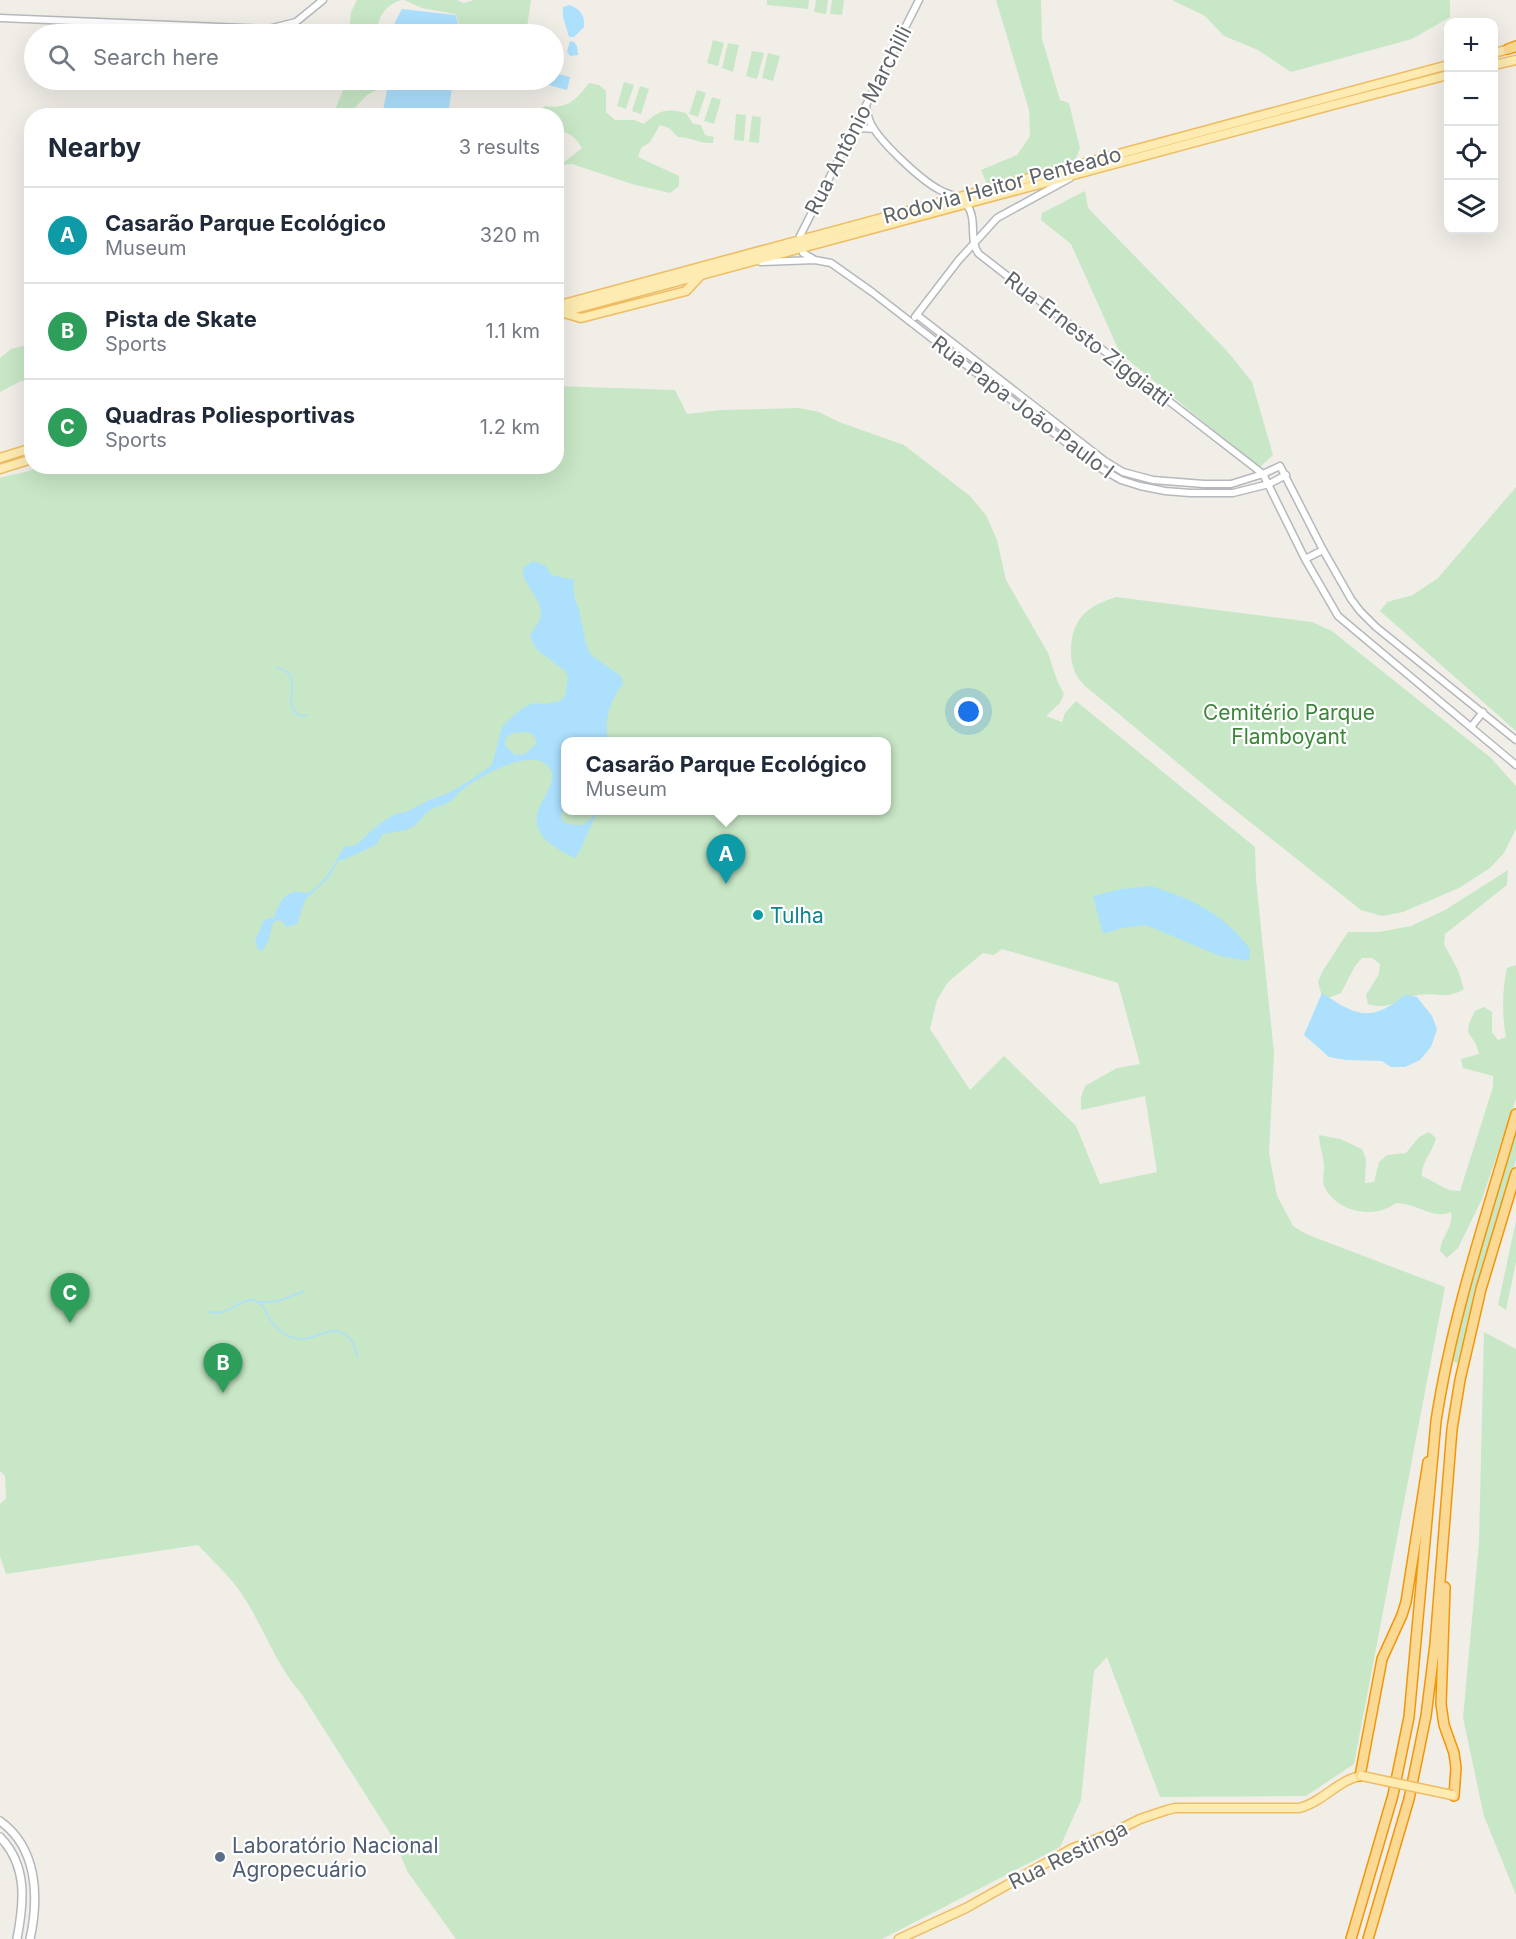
<!DOCTYPE html>
<html lang="en">
<head>
<meta charset="utf-8">
<style>
	body { margin:0; font-family:Inter,sans-serif; background:#f6f6f7; color:#1f2937 }
	.controls { position:absolute; right:18px; top:18px; display:grid; overflow:hidden; border-radius:12px; box-shadow:0 6px 24px #0002 }
	.controls button { width:54px; height:54px; display:grid; place-items:center; padding:0; border:0; border-bottom:2px solid #e0e1e3; background:#fff; color:#1f2937; font:30px sans-serif }
	.you { position:absolute; left:969px; top:712px; width:21px; height:21px; margin:-15px; border:4px solid #fff; border-radius:50%; background:#1a73e8; box-shadow:0 0 0 9px #1a73e833 }
	.badge { display:grid; place-items:center; width:39px; height:39px; border-radius:50%; background:#7c3aed; color:#fff; font-size:20px; font-weight:700 }
	.pin { position:absolute; translate:-50% -50px; filter:drop-shadow(0 2px 3px #0008) }
	.pin::after { content:''; position:absolute; top:32px; width:21px; height:18px; background:inherit; clip-path:polygon(0 0,100% 0,50% 100%) }
	.popup { position:absolute; left:561px; top:737px; width:330px; height:78px; box-sizing:border-box; display:grid; place-content:center; border-radius:12px; background:#fff; filter:drop-shadow(0 2px 4px #0005); font-size:20px; white-space:nowrap; color:#747a83 }
	.popup b { font-size:22px; color:#1f2937 }
	.popup::after { content:''; position:absolute; left:50%; top:100%; margin-left:-12px; border:12px solid transparent; border-top-color:#fff }
	.list { margin:0; padding:0; list-style:none }
	h2 { display:flex; justify-content:space-between; align-items:center; height:78px; margin:0; padding:0 24px; font-size:26px }
	h2 small { font-size:20px; font-weight:400; color:#747a83 }
	.list li { display:grid; grid-template-columns:39px 1fr auto; gap:18px; align-items:center; box-sizing:border-box; height:96px; padding:0 24px; border-top:2px solid #e0e1e3 }
	.list b { display:block; font-size:22px; white-space:nowrap }
	.list p { margin:0; font-size:20px; white-space:nowrap; color:#747a83 }
	.list em { font-size:20px; font-style:normal; color:#747a83 }
	.icon { flex:none; width:33px; height:33px; fill:none; stroke:currentColor; stroke-width:2; stroke-linecap:round; stroke-linejoin:round }
	.map { position:relative; flex:none; width:1516px; height:1939px; overflow:hidden }
	.search { position:absolute; background:#fff; box-shadow:0 6px 24px #0002; left:24px; top:24px; width:540px; height:66px; display:flex; align-items:center; gap:15px; box-sizing:border-box; padding:0 21px; border-radius:33px; color:#747a83; font-size:22px }
	.panel { position:absolute; background:#fff; box-shadow:0 6px 24px #0002; left:24px; top:108px; width:540px; height:366px; border-radius:24px }
	.map>svg:first-child { display:block }
	.green { fill:#c8e7c6; fill-rule:evenodd }
	.water { fill:#ace0fd; fill-rule:evenodd }
	.lines { fill:none; stroke-linecap:round; stroke-linejoin:round }
	.stream { stroke:#ace0fd; stroke-width:1.5 }
	.tertiary-casing { stroke:#b5b8bc; stroke-width:9 }
	.secondary-casing { stroke:#b4b8bc; stroke-width:10 }
	.primary-casing { stroke:#efbc63; stroke-width:11 }
	.motorway-casing { stroke:#f39606; stroke-width:12 }
	.tertiary { stroke:#fff; stroke-width:6 }
	.secondary { stroke:#fff; stroke-width:7 }
	.primary { stroke:#fdebb1; stroke-width:8 }
	.motorway { stroke:#fad995; stroke-width:9 }
	.primary-bridge-casing { stroke:#efbc63; stroke-width:11; stroke-linecap:butt }
	.primary-bridge { stroke:#fdebb1; stroke-width:8 }
	.culture-dot { fill:#0f9aa8; stroke:#fff; stroke-width:2 }
	.service-dot { fill:#5c6f8a; stroke:#fff; stroke-width:2 }
	.labels { text-anchor:middle; dominant-baseline:central; stroke-width:4.5; stroke-linejoin:round; paint-order:stroke }
	.street-label { font-size:21px; fill:#5f6468; stroke:#fff }
	.park-label { font-size:21px; fill:#3b8638; stroke:#fff }
	.culture-label { font-size:21px; fill:#0d838f; stroke:#fff; text-anchor:start }
	.service-label { font-size:21px; fill:#4e5e75; stroke:#fff; text-anchor:start }
</style>
</head>
<body>
<div class="map">
<svg width="1516" height="1939" viewBox="0 0 1516 1939">
	<rect width="100%" height="100%" fill="#f1eee8"/>
	<path class="green" d="M357 0H401C384 6 378 17 377 34H349L351 12Z
		M404 0H457L464 3 474 0H531L527 27 518 34H469L462 31 455 14 422 8Z
		M767 0H809L808 9 767 5Z
		M816 0H828L826 14 814 12Z
		M832 0H844L842 15 830 14Z
		M996 0H1041L1042 39 1060 100 1069 103 1080 148 1075 161 987 184 981 170 1017 155 1030 136 1029 110Z
		M1172 0H1450V17L1412 39 1291 72 1258 50 1224 36 1205 16Z
		M713 40 724 43 718 66 707 63Z
		M728 43 739 45 733 72 722 68Z
		M752 51 764 53 757 79 746 76Z
		M768 53 780 56 773 81 762 78Z
		M347 80H386L384 86 367 95 348 115H333Z
		M624 82 634 85 626 109 617 106Z
		M589 83 599 85 606 91V112L615 120H634L644 124C659 110 666 108 686 113L693 124 701 125 705 135 714 137 713 143C700 144 691 137 678 137L669 128 660 125 650 142 641 148 638 157 679 176V186L670 193 632 184 572 164 560 165 582 148C575 137 570 132 557 131L556 116 535 115 545 106C567 110 577 99 589 83Z
		M640 86 649 89 641 114 632 111Z
		M697 90 706 93 698 117 689 114Z
		M712 97 721 100 714 124 704 121Z
		M736 114 746 115 744 141 734 140Z
		M752 116 761 117 759 143 749 142Z
		M1085 191 1088 208 1228 352 1252 382 1273 455 1259 468 1120 353 1071 244 1041 220 1042 213Z
		M31 344V383L21 381 0 392V358L11 349Z
		M557 386 675 390 687 414 721 410 799 408 819 412 839 422 904 445 970 496 986 515 997 540 1006 580 1048 653 1057 680 1064 694 1060 703 1046 716 1062 722 1065 713 1076 701 1255 847 1256 880 1274 1053 1269 1153 1277 1196 1293 1226 1306 1234 1445 1287 1354 1764 1306 1796 1160 1797 1107 1657 1094 1671 1081 1800 1060 1847 882 1939H456L407 1871 395 1841 301 1693C273 1662 262 1620 236 1586 225 1572 211 1559 198 1545L6 1574 0 1556V1504L6 1498 5 1476 0 1471V478C14 473 27 474 40 466H556ZM566 742H886V810H566ZM1002 949 1118 983 1140 1064 1117 1068 1085 1086 1081 1097V1110L1145 1096 1157 1172 1100 1184 1076 1126 1004 1056 970 1090 930 1029 937 1000 948 982 983 953 994 955Z
		M1516 487V731L1380 611 1387 602 1413 595 1438 578Z
		M1116 597 1312 622 1332 631 1491 758 1516 786V829L1504 853 1490 868 1459 888 1403 912 1382 916 1361 910 1221 799 1096 695C1090 690 1083 685 1079 679 1074 673 1071 661 1071 653 1071 620 1085 607 1116 597Z
		M1508 870 1507 885 1445 934 1444 944 1458 970 1464 989C1447 1000 1436 992 1418 995 1398 998 1391 1011 1368 1004L1366 995 1379 974 1380 964 1372 958H1362L1355 966 1341 993 1323 1000 1318 982 1322 972 1348 932H1379L1411 926 1445 910Z
		M1516 965V1099L1482 1199 1458 1248 1447 1258 1440 1251C1442 1234 1453 1230 1451 1212 1432 1220 1417 1203 1396 1203 1374 1220 1336 1212 1324 1186 1322 1180 1324 1173 1324 1167 1324 1156 1319 1146 1319 1135L1340 1139 1362 1149 1366 1159 1365 1183 1374 1182 1379 1162 1387 1155 1406 1153 1419 1137 1429 1132 1436 1138C1432 1154 1422 1160 1422 1176L1449 1190 1460 1191 1493 1087V1076L1463 1068 1461 1059 1479 1054C1474 1030 1460 1040 1475 1011L1484 1007 1492 1012V1032L1498 1040 1506 1037C1502 1016 1502 989 1507 968Z
		M1516 1128V1160L1458 1363 1450 1361 1469 1285Z
		M1516 1221V1262L1506 1310 1498 1305Z
		M1484 1332 1516 1349V1895L1484 1816 1463 1718 1479 1542Z"/>
	<path class="water" d="M570 5C581 10 585 15 584 27L574 37H569L563 17V7Z
		M402 9 455 15 460 28 459 34H393L395 22Z
		M570 41 574 42 577 46 578 55 570 56 567 52Z
		M554 73 570 77 567 90 548 85 549 80H554Z
		M389 80H453L448 115H382Z
		M533 561 546 566 551 575 575 580 573 584 575 600 579 609 586 644 591 655 621 676 623 684C611 698 602 723 609 741L566 742 565 803 561 816 563 822 572 825H583L593 817 592 811H598C592 821 581 852 575 858 494 822 570 791 548 766 530 747 480 777 464 788 459 792 455 797 451 801 443 806 433 807 426 813 422 817 419 823 414 826 403 833 394 831 383 834L376 845 343 860H339L328 878 305 900 297 924 286 927 282 921 277 920 273 923 268 942 262 951 258 949 255 941 264 920 275 917C276 907 284 893 295 892 303 891 305 896 313 890 328 878 335 863 344 847L356 845 378 825 395 814 406 812 429 800 451 792 475 777 492 765 502 727 513 716 524 707 534 703 545 704 560 701 565 696 568 677 565 671 536 649 530 637C532 630 537 626 540 619 546 600 521 586 523 568ZM525 732 531 733 536 739V744L525 754 515 755 505 745 506 738 513 733Z
		M1151 886C1192 899 1223 913 1250 949L1249 961 1220 956 1146 925 1122 928 1103 934 1093 896 1121 889Z
		M1322 993C1357 1016 1370 1023 1405 995L1417 997 1432 1016 1437 1029 1431 1047 1420 1060 1405 1067H1391L1382 1061 1346 1060 1329 1057 1304 1035Z"/>
	<g class="lines">
		<path class="stream" d="M276 668C309 674 278 703 300 716L307 715
			M260 1302 279 1301 304 1291
			M208 1312C212 1312 218 1313 222 1312 233 1310 240 1300 252 1300 269 1301 266 1332 295 1338 311 1342 323 1330 335 1331 348 1332 357 1345 357 1357"/>
		<defs>
			<path id="tertiary" d="M0 18 268 29 296 22 323 0
				M866 106C867 113 868 118 871 124 881 143 920 179 938 189 948 195 959 195 967 205 978 220 968 240 979 254L1263 474 1305 559 1338 616 1516 765
				M852 133 863 128 874 129
				M815 260 803 253 799 241 800 236 919 0
				M761 262 815 260 831 263 872 292 1095 465 1121 480 1140 486 1165 491 1190 493H1233L1269 484 1286 475
				M917 315 1105 461 1123 472 1153 480 1204 484H1231L1263 474 1280 466 1323 550 1351 599 1360 611 1376 627 1516 740
				M915 317 958 261 997 218 1070 178
				M1305 559 1323 550
				M1471 727 1483 712"/>
			<path id="secondary" d="M0 1821C38 1848 39 1898 30 1939
				M0 1837C28 1866 24 1902 17 1939"/>
			<path id="primary" d="M1494 53 1513 48
				M1494 65 1516 60
				M556 306 1448 65
				M564 313 581 318 686 291 700 276
				M556 314 1333 105 1448 75
				M0 458 32 448
				M0 469 32 459
				M899 1939 966 1908 1071 1849 1110 1834 1140 1819 1167 1810 1175 1808H1299C1322 1803 1340 1778 1362 1776"/>
			<path id="motorway" d="M1508 49 1516 46
				M1445 1587 1441 1704 1444 1725 1454 1753 1456 1768 1454 1796
				M1360 1776 1382 1659 1402 1615 1406 1602 1428 1462
				M1351 1939 1393 1795 1409 1717 1436 1421C1452 1317 1486 1216 1516 1114
				M1368 1939 1409 1799 1426 1716 1435 1644 1452 1429 1460 1380 1481 1289 1516 1173"/>
		</defs>
		<use href="#tertiary" class="tertiary-casing"/>
		<use href="#secondary" class="secondary-casing"/>
		<use href="#primary" class="primary-casing"/>
		<use href="#motorway" class="motorway-casing"/>
		<use href="#tertiary" class="tertiary"/>
		<use href="#secondary" class="secondary"/>
		<use href="#primary" class="primary"/>
		<use href="#motorway" class="motorway"/>
		<defs>
			<path id="primary-bridge" d="M1362 1776 1452 1795"/>
		</defs>
		<use href="#primary-bridge" class="primary-bridge-casing"/>
		<use href="#primary-bridge" class="primary-bridge"/>
	</g>
	<circle class="culture-dot" cx="758" cy="915" r="6"/>
	<circle class="service-dot" cx="220" cy="1857" r="6"/>
	<g class="labels">
		<g class="street-label">
			<text transform="translate(858 120) rotate(-63)">Rua Antônio Marchilli</text>
			<text transform="translate(1002 185) rotate(-15)">Rodovia Heitor Penteado</text>
			<text transform="translate(1088 339) rotate(38)">Rua Ernesto Ziggiatti</text>
			<text transform="translate(1023 407) rotate(37)">Rua Papa João Paulo I</text>
			<text transform="translate(1068 1855) rotate(-26)">Rua Restinga</text>
		</g>
		<g class="park-label">
			<text x="1289" y="712">Cemitério Parque<tspan x="1289" dy="24">Flamboyant</tspan></text>
		</g>
		<g class="culture-label">
			<text x="770" y="915">Tulha</text>
		</g>
		<g class="service-label">
			<text x="232" y="1845">Laboratório Nacional<tspan x="232" dy="24">Agropecuário</tspan></text>
		</g>
	</g>
</svg>
<div class="controls">
<button>+</button>
<button>−</button>
<button><svg class="icon" aria-label="locate" viewBox="0 0 24 24"><circle cx="12" cy="12" r="6"/><path d="M12 2v4M12 18v4M2 12h4M18 12h4"/></svg></button>
<button><svg class="icon" aria-label="layers" viewBox="0 0 24 24"><path d="M12 4l9 5-9 5-9-5zM3 14l9 5 9-5"/></svg></button>
</div>
<div class="you"></div>
<div class="pin badge" style="left:726px;top:884px;background:#0f9aa8">A</div>
<div class="popup"><b>Casarão Parque Ecológico</b>Museum</div>
<div class="pin badge" style="left:223px;top:1393px;background:#2e9e5b">B</div>
<div class="pin badge" style="left:70px;top:1323px;background:#2e9e5b">C</div>
<div class="search"><svg class="icon" aria-label="search" viewBox="0 0 24 24"><circle cx="10" cy="10" r="6"/><path d="M15 15l6 6"/></svg>Search here</div>
<section class="panel">
<h2>Nearby<small>3 results</small></h2>
<ul class="list">
<li><span class="badge" style="background:#0f9aa8">A</span><div><b>Casarão Parque Ecológico</b><p>Museum</p></div><em>320 m</em></li>
<li><span class="badge" style="background:#2e9e5b">B</span><div><b>Pista de Skate</b><p>Sports</p></div><em>1.1 km</em></li>
<li><span class="badge" style="background:#2e9e5b">C</span><div><b>Quadras Poliesportivas</b><p>Sports</p></div><em>1.2 km</em></li>
</ul>
</section>
</div>
</body>
</html>
